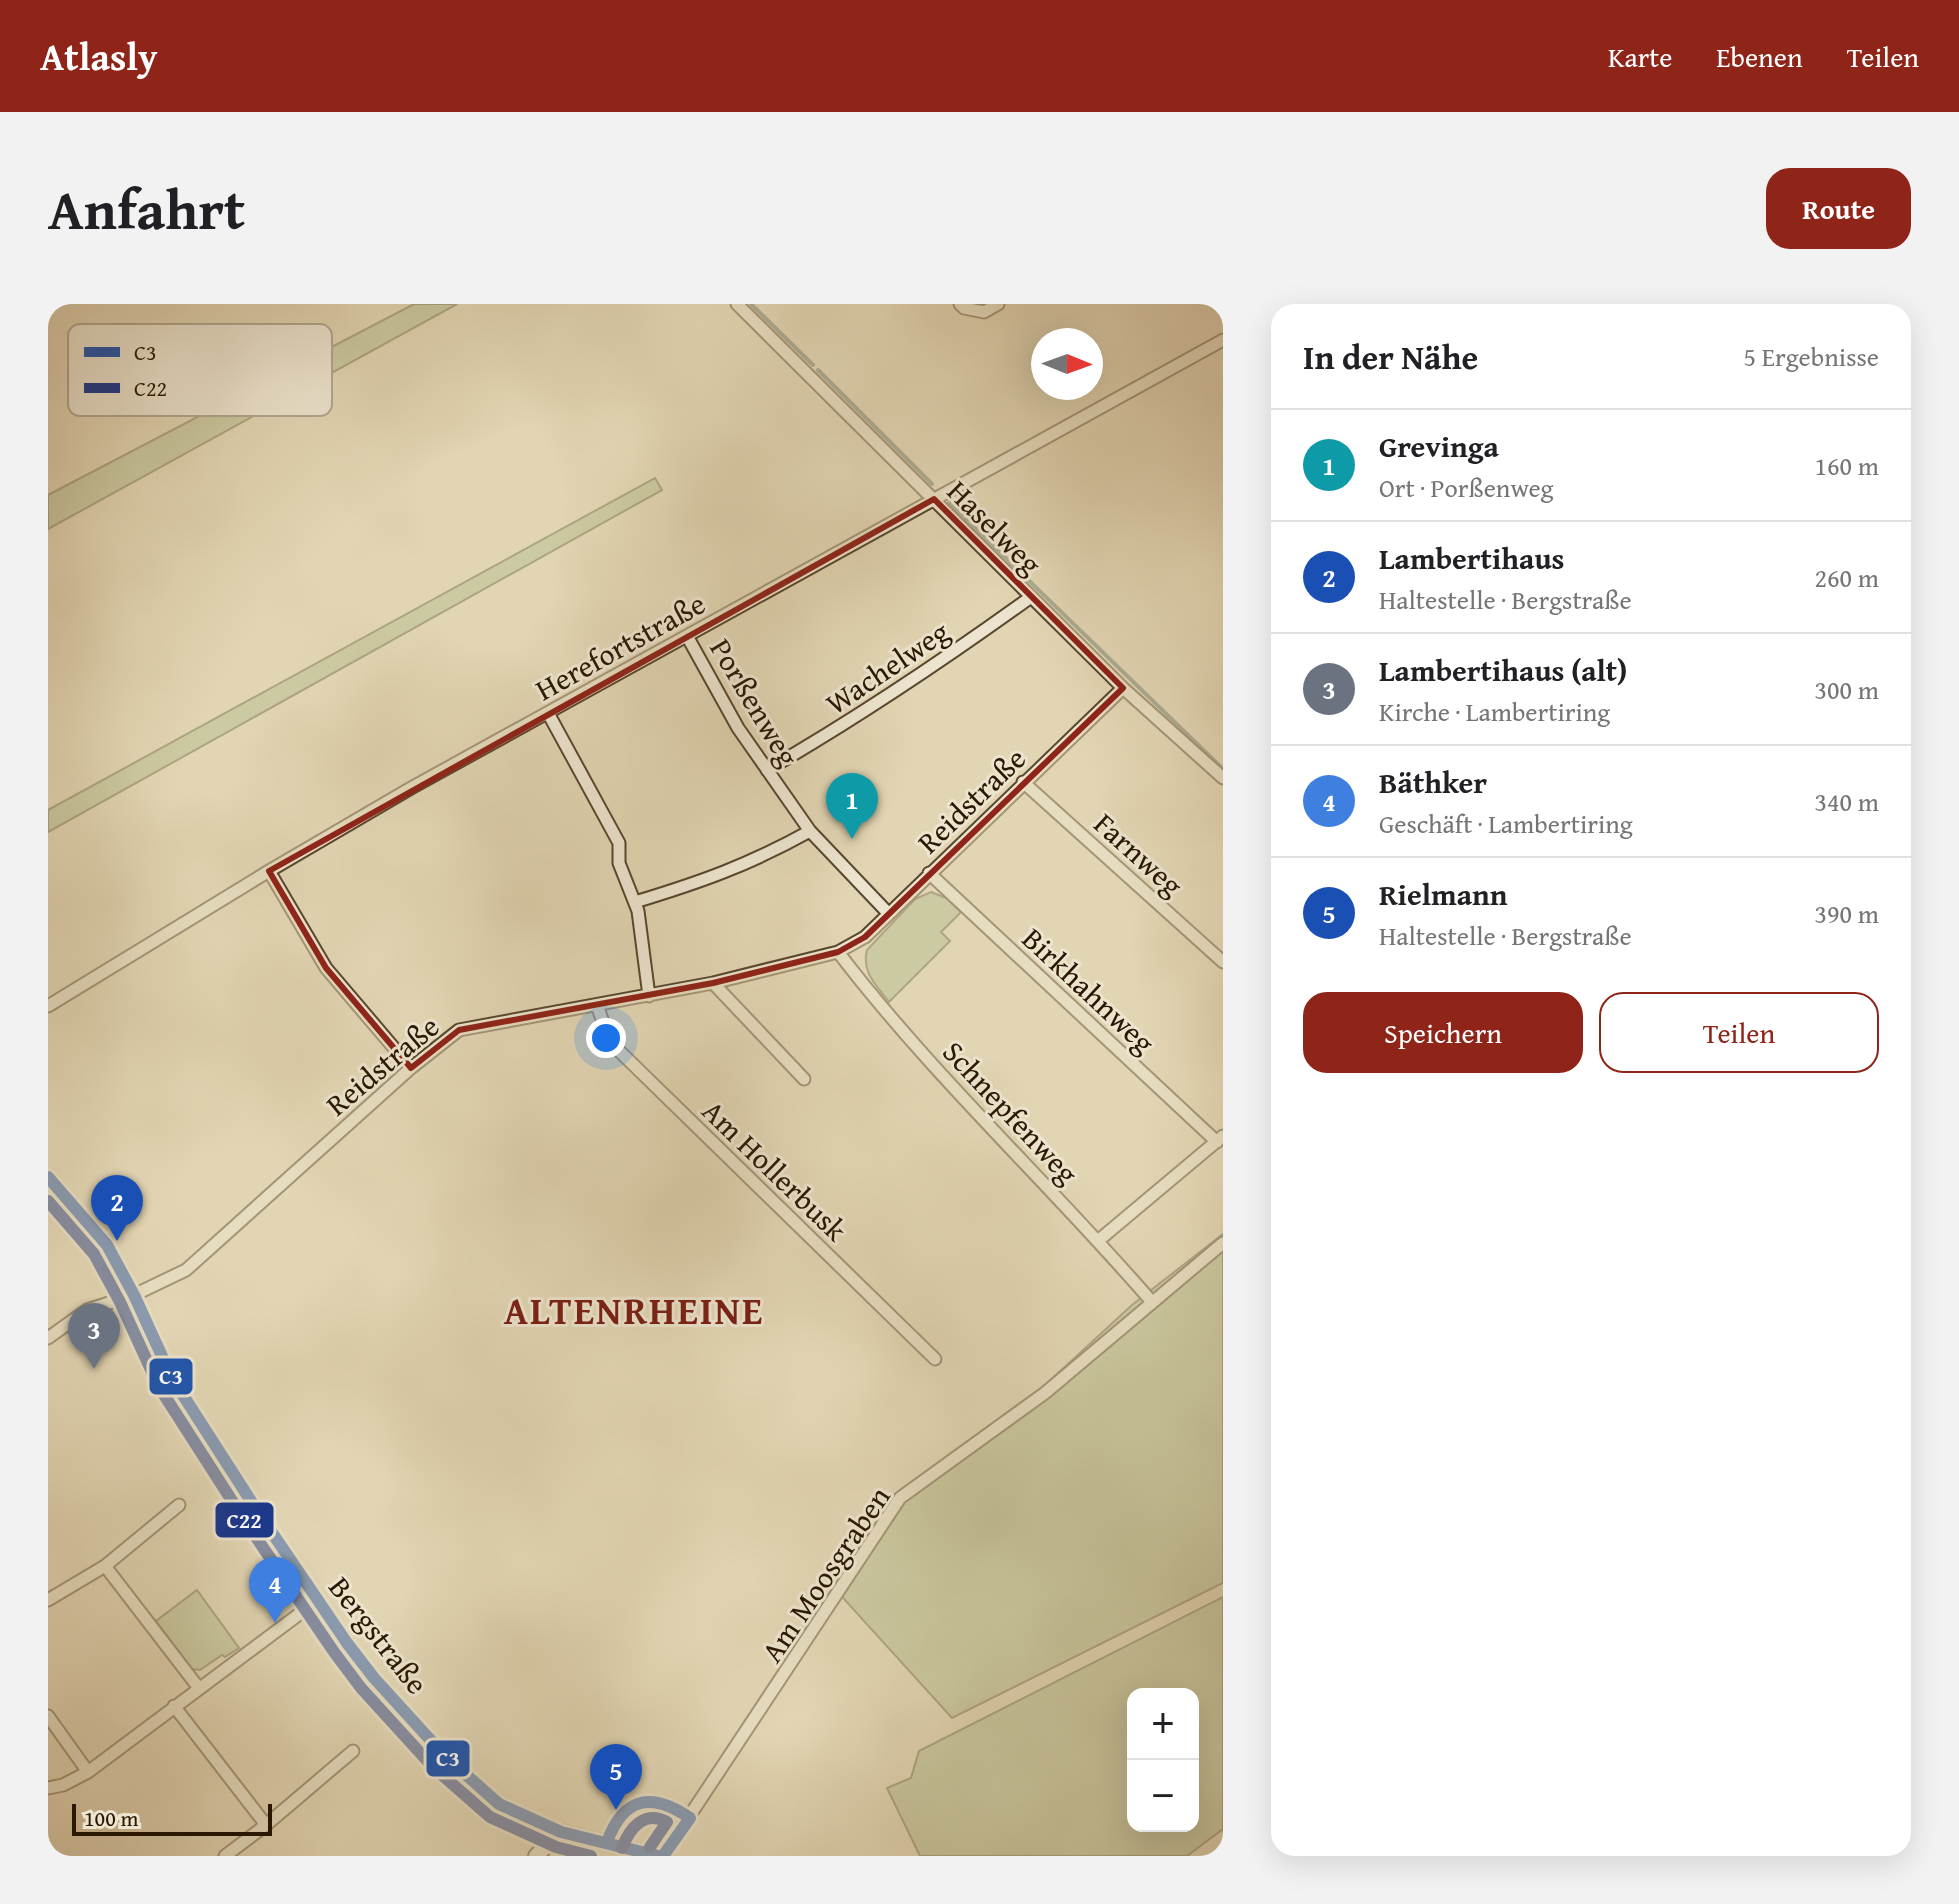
<!DOCTYPE html>
<html lang="de">
<head>
<meta charset="utf-8">
<style>
	body { margin:0; font-family:"Gentium Book Plus",serif; background:#f2f2f2; color:#202124 }
	.controls { position:absolute; right:24px; bottom:24px; display:grid; overflow:hidden; border-radius:16px; box-shadow:0 8px 32px #0002 }
	.controls button { width:72px; height:72px; display:grid; place-items:center; padding:0; border:0; border-bottom:2px solid #e0e0e0; background:#fff; color:#202124; font:40px sans-serif }
	.compass { position:absolute; left:983px; top:24px; width:72px; height:72px; border-radius:50%; background:#fff; box-shadow:0 8px 32px #0002; rotate:91deg }
	.scale { position:absolute; left:24px; bottom:20px; width:200px; box-sizing:border-box; padding-left:8px; border:4px solid #2b1802; border-top:0; font-size:22px; line-height:28px; white-space:nowrap; color:#2b1802; -webkit-text-stroke:6px #ece4ce; paint-order:stroke }
	.you { position:absolute; left:558px; top:734px; width:28px; height:28px; margin:-20px; border:6px solid #fff; border-radius:50%; background:#1a73e8; box-shadow:0 0 0 12px #1a73e833 }
	.badge { display:grid; place-items:center; width:52px; height:52px; border-radius:50%; background:#8f2418; color:#fff; font-size:26px; font-weight:700 }
	.pin { position:absolute; translate:-50% -66px; filter:drop-shadow(0 2px 4px #0008) }
	.pin::after { content:''; position:absolute; top:42px; width:28px; height:24px; background:inherit; clip-path:polygon(0 0,100% 0,50% 100%) }
	.list { margin:0; padding:0; list-style:none }
	h2 { display:flex; justify-content:space-between; align-items:center; height:104px; margin:0; padding:0 32px; font-size:34px }
	h2 small { font-size:26px; font-weight:400; color:#757577 }
	.list li { display:grid; grid-template-columns:52px 1fr auto; gap:24px; align-items:center; box-sizing:border-box; height:112px; padding:0 32px; border-top:2px solid #e0e0e0 }
	.list b { display:block; font-size:30px; white-space:nowrap }
	.list p { margin:0; font-size:26px; white-space:nowrap; color:#757577 }
	.list em { font-size:26px; font-style:normal; color:#757577 }
	.actions { display:flex; gap:16px; padding:24px 32px }
	.actions a { flex:1; padding:18px 0; border:2px solid #8f2418; border-radius:24px; text-align:center; font-size:28px; color:#8f2418 }
	.actions .main { background:#8f2418; color:#fff }
	.map { position:relative; flex:none; width:1175px; height:1552px; overflow:hidden; border-radius:24px }
	header { display:flex; align-items:center; gap:48px; box-sizing:border-box; height:112px; padding:0 40px; background:#8f2418; color:#fff }
	header strong { font-size:38px }
	nav { display:flex; gap:44px; margin-inline-start:auto; font-size:28px }
	.intro { display:flex; align-items:center; justify-content:space-between; box-sizing:border-box; height:192px; padding:0 48px }
	h1 { margin:0; font-size:56px }
	.button { padding:20px 36px; border-radius:24px; background:#8f2418; color:#fff; font-size:28px; font-weight:700 }
	main { display:flex; gap:48px; padding:0 48px }
	aside { flex:1; background:#fff; border-radius:24px; box-shadow:0 8px 32px #0002 }
	.map>svg:first-child { display:block }
	.green { fill:#b2bd8e; stroke:#6e6a48; stroke-width:2; fill-rule:evenodd }
	.lines { fill:none; stroke-linecap:round; stroke-linejoin:round }
	.stream { stroke:#6b786a; stroke-width:4 }
	.minor-casing { stroke:#59472e; stroke-width:15 }
	.tertiary-casing { stroke:#59472e; stroke-width:18 }
	.minor { stroke:#ece4ce; stroke-width:11 }
	.tertiary { stroke:#ece4ce; stroke-width:14 }
	.bus-1-casing { stroke:#ece4ce; stroke-width:18 }
	.bus-2-casing { stroke:#ece4ce; stroke-width:18 }
	.bus-1 { stroke:#2056ae; stroke-width:12 }
	.bus-2 { stroke:#1a388d; stroke-width:12 }
	.marked { fill:none; stroke:#8f2418; stroke-width:6; stroke-linejoin:round }
	.labels { text-anchor:middle; dominant-baseline:central; stroke-width:6; stroke-linejoin:round; paint-order:stroke }
	.street-label { font-size:30px; fill:#2b1802; stroke:#ece4ce }
	.district-label { font-size:38px; font-weight:bold; letter-spacing:2px; fill:#7a1f14; stroke:#ece4ce }
	.key { fill:#ece4ce; stroke:#b2a791; stroke-width:2 }
	.key-label { font-size:22px; fill:#2b1802 }
	.line-badge { stroke:#ece4ce; stroke-width:3 }
	.badge-label { font-size:22px; text-anchor:middle; font-weight:bold; fill:#fff }
</style>
</head>
<body>
<header>
<strong>Atlasly</strong>
<nav><a>Karte</a><a>Ebenen</a><a>Teilen</a></nav>
</header>
<div class="intro"><h1>Anfahrt</h1><a class="button">Route</a></div>
<main>
<div class="map">
<svg width="1175" height="1552" viewBox="0 0 1175 1552">
	<rect width="100%" height="100%" fill="#e2d5b3"/>
	<filter id="stains"><feTurbulence type="fractalNoise" baseFrequency=".0025" numOctaves="4"/><feColorMatrix values="0 0 0 0 .2 0 0 0 0 .09 0 0 0 0 .02 0 0 0 .5 -.17"/></filter>
	<radialGradient id="worn" r=".72"><stop offset=".6" stop-color="#630" stop-opacity="0"/><stop offset="1" stop-color="#630" stop-opacity=".3"/></radialGradient>
	<path class="green" d="M366 0H409L0 225V191Z
		M607 174 614 186 0 528V506Z
		M883 588 898 594 913 608 893 628 902 637 841 698C829 682 813 668 819 646L867 595Z
		M1175 930V1279L904 1414 786 1284 847 1190 996 1082 1084 1001Z
		M149 1286 191 1344 177 1353 174 1351 152 1366 144 1365 108 1317Z
		M1175 1293V1525L1139 1552H872L839 1484 863 1474 871 1447ZM1085 1390H1145V1522H1085Z"/>
	<g class="lines">
		<path class="stream" d="M703 0 765 61
			M770 66 884 180
			M901 199 1175 465"/>
		<defs>
			<path id="minor" d="M689 0 1075 384 1175 474
				M912 0 916 4 936 8 950 0
				M639 332 690 424 762 527 840 609
				M500 409 571 539V559L590 607 601 692
				M719 466C811 413 897 355 983 293
				M975 478 1175 658
				M221 567 278 664 363 764
				M881 569 1169 838
				M587 598C653 578 701 561 762 527
				M790 648C885 772 1001 879 1104 998
				M665 679 756 775
				M549 701 562 738 887 1055
				M0 702 221 567 363 484 1175 36
				M0 873 59 941 86 991 124 1074 210 1208 299 1339 326 1374 397 1452 451 1500 513 1528
				M1051 936 1175 832
				M0 1034 39 1006 86 991 138 966 363 764 411 726 665 679 790 648 817 633 1075 384
				M57 1262 150 1383
				M0 1296 57 1262 131 1201
				M126 1402 218 1521
				M0 1412 40 1468
				M0 1484 15 1481 40 1468 270 1296
				M177 1552 218 1521 305 1447
				M615 1552 852 1194 997 1089 1175 939"/>
			<path id="tertiary" d="M488 1552 513 1528 610 1552"/>
		</defs>
		<use href="#minor" class="minor-casing"/>
		<use href="#tertiary" class="tertiary-casing"/>
		<use href="#minor" class="minor"/>
		<use href="#tertiary" class="tertiary"/>
		<defs>
			<path id="bus-1" d="M0 873 59 941 86 991 124 1074 210 1208 299 1339 326 1374 397 1452 451 1500 513 1528 610 1552
				M559 1538C576 1492 604 1488 642 1514L615 1552"/>
			<path id="bus-2" d="M0 897 46 950 72 998 111 1083 197 1217 286 1348 313 1384 385 1463 442 1513 508 1543 543 1552
				M574 1544C582 1523 597 1506 619 1518L602 1543"/>
		</defs>
		<use href="#bus-1" class="bus-1-casing"/>
		<use href="#bus-2" class="bus-2-casing"/>
		<use href="#bus-1" class="bus-1"/>
		<use href="#bus-2" class="bus-2"/>
	</g>
	<path d="M0 0H1175V1552H0ZM886 195 1075 384 817 633 790 648 665 679 411 726 363 764 278 664 221 567Z" fill="#e2d5b3" fill-opacity=".55" fill-rule="evenodd"/>
	<path class="marked" d="M886 195 1075 384 817 633 790 648 665 679 411 726 363 764 278 664 221 567Z"/>
	<g class="labels">
		<g class="street-label">
			<text transform="translate(947 223) rotate(45)">Haselweg</text>
			<text transform="translate(572 342) rotate(-29)">Herefortstraße</text>
			<text transform="translate(839 363) rotate(-34)">Wachelweg</text>
			<text transform="translate(707 398) rotate(59)">Porßenweg</text>
			<text transform="translate(923 496) rotate(-44)">Reidstraße</text>
			<text transform="translate(1091 550) rotate(42)">Farnweg</text>
			<text transform="translate(1041 686) rotate(43)">Birkhahnweg</text>
			<text transform="translate(334 761) rotate(-40)">Reidstraße</text>
			<text transform="translate(963 808) rotate(47)">Schnepfenweg</text>
			<text transform="translate(727 866) rotate(44)">Am Hollerbusk</text>
			<text transform="translate(777 1270) rotate(-56)">Am Moosgraben</text>
			<text transform="translate(331 1331) rotate(52)">Bergstraße</text>
		</g>
		<g class="district-label">
			<text x="586" y="1006">ALTENRHEINE</text>
		</g>
	</g>
	<rect x="20" y="20" width="264" height="92" rx="12" class="key"/>
	<rect x="36" y="43" width="36" height="10" fill="#2056ae"/>
	<rect x="36" y="79" width="36" height="10" fill="#1a388d"/>
	<g class="key-label">
		<text x="86" y="56">C3</text>
		<text x="86" y="92">C22</text>
	</g>
	<g class="line-badge">
		<rect x="100" y="1053" width="46" height="39" rx="8" fill="#2056ae"/>
		<rect x="166" y="1197" width="61" height="38" rx="8" fill="#1a388d"/>
		<rect x="377" y="1435" width="46" height="39" rx="8" fill="#2056ae"/>
	</g>
	<g class="badge-label">
		<text x="123" y="1080">C3</text>
		<text x="196" y="1224">C22</text>
		<text x="400" y="1462">C3</text>
	</g>
	<rect width="100%" height="100%" filter="url(#stains)"/>
	<rect width="100%" height="100%" fill="url(#worn)"/>
</svg>
<div class="controls">
<button>+</button>
<button>−</button>
</div>
<svg class="compass" viewBox="-18 -18 36 36"><path d="M0-13l5 13h-10z" fill="#e53935"/><path d="M0 13l5-13h-10z" fill="#757577"/></svg>
<div class="scale">100 m</div>
<div class="you"></div>
<div class="pin badge" style="left:804px;top:535px;background:#0f9aa8">1</div>
<div class="pin badge" style="left:69px;top:937px;background:#1a4fb4">2</div>
<div class="pin badge" style="left:46px;top:1065px;background:#6b7280">3</div>
<div class="pin badge" style="left:227px;top:1319px;background:#3f7fe0">4</div>
<div class="pin badge" style="left:568px;top:1506px;background:#1a4fb4">5</div>
</div>
<aside>
<h2>In der Nähe<small>5 Ergebnisse</small></h2>
<ul class="list">
<li><span class="badge" style="background:#0f9aa8">1</span><div><b>Grevinga</b><p>Ort · Porßenweg</p></div><em>160 m</em></li>
<li><span class="badge" style="background:#1a4fb4">2</span><div><b>Lambertihaus</b><p>Haltestelle · Bergstraße</p></div><em>260 m</em></li>
<li><span class="badge" style="background:#6b7280">3</span><div><b>Lambertihaus (alt)</b><p>Kirche · Lambertiring</p></div><em>300 m</em></li>
<li><span class="badge" style="background:#3f7fe0">4</span><div><b>Bäthker</b><p>Geschäft · Lambertiring</p></div><em>340 m</em></li>
<li><span class="badge" style="background:#1a4fb4">5</span><div><b>Rielmann</b><p>Haltestelle · Bergstraße</p></div><em>390 m</em></li>
</ul>
<div class="actions"><a class="main">Speichern</a><a>Teilen</a></div>
</aside>
</main>
</body>
</html>
